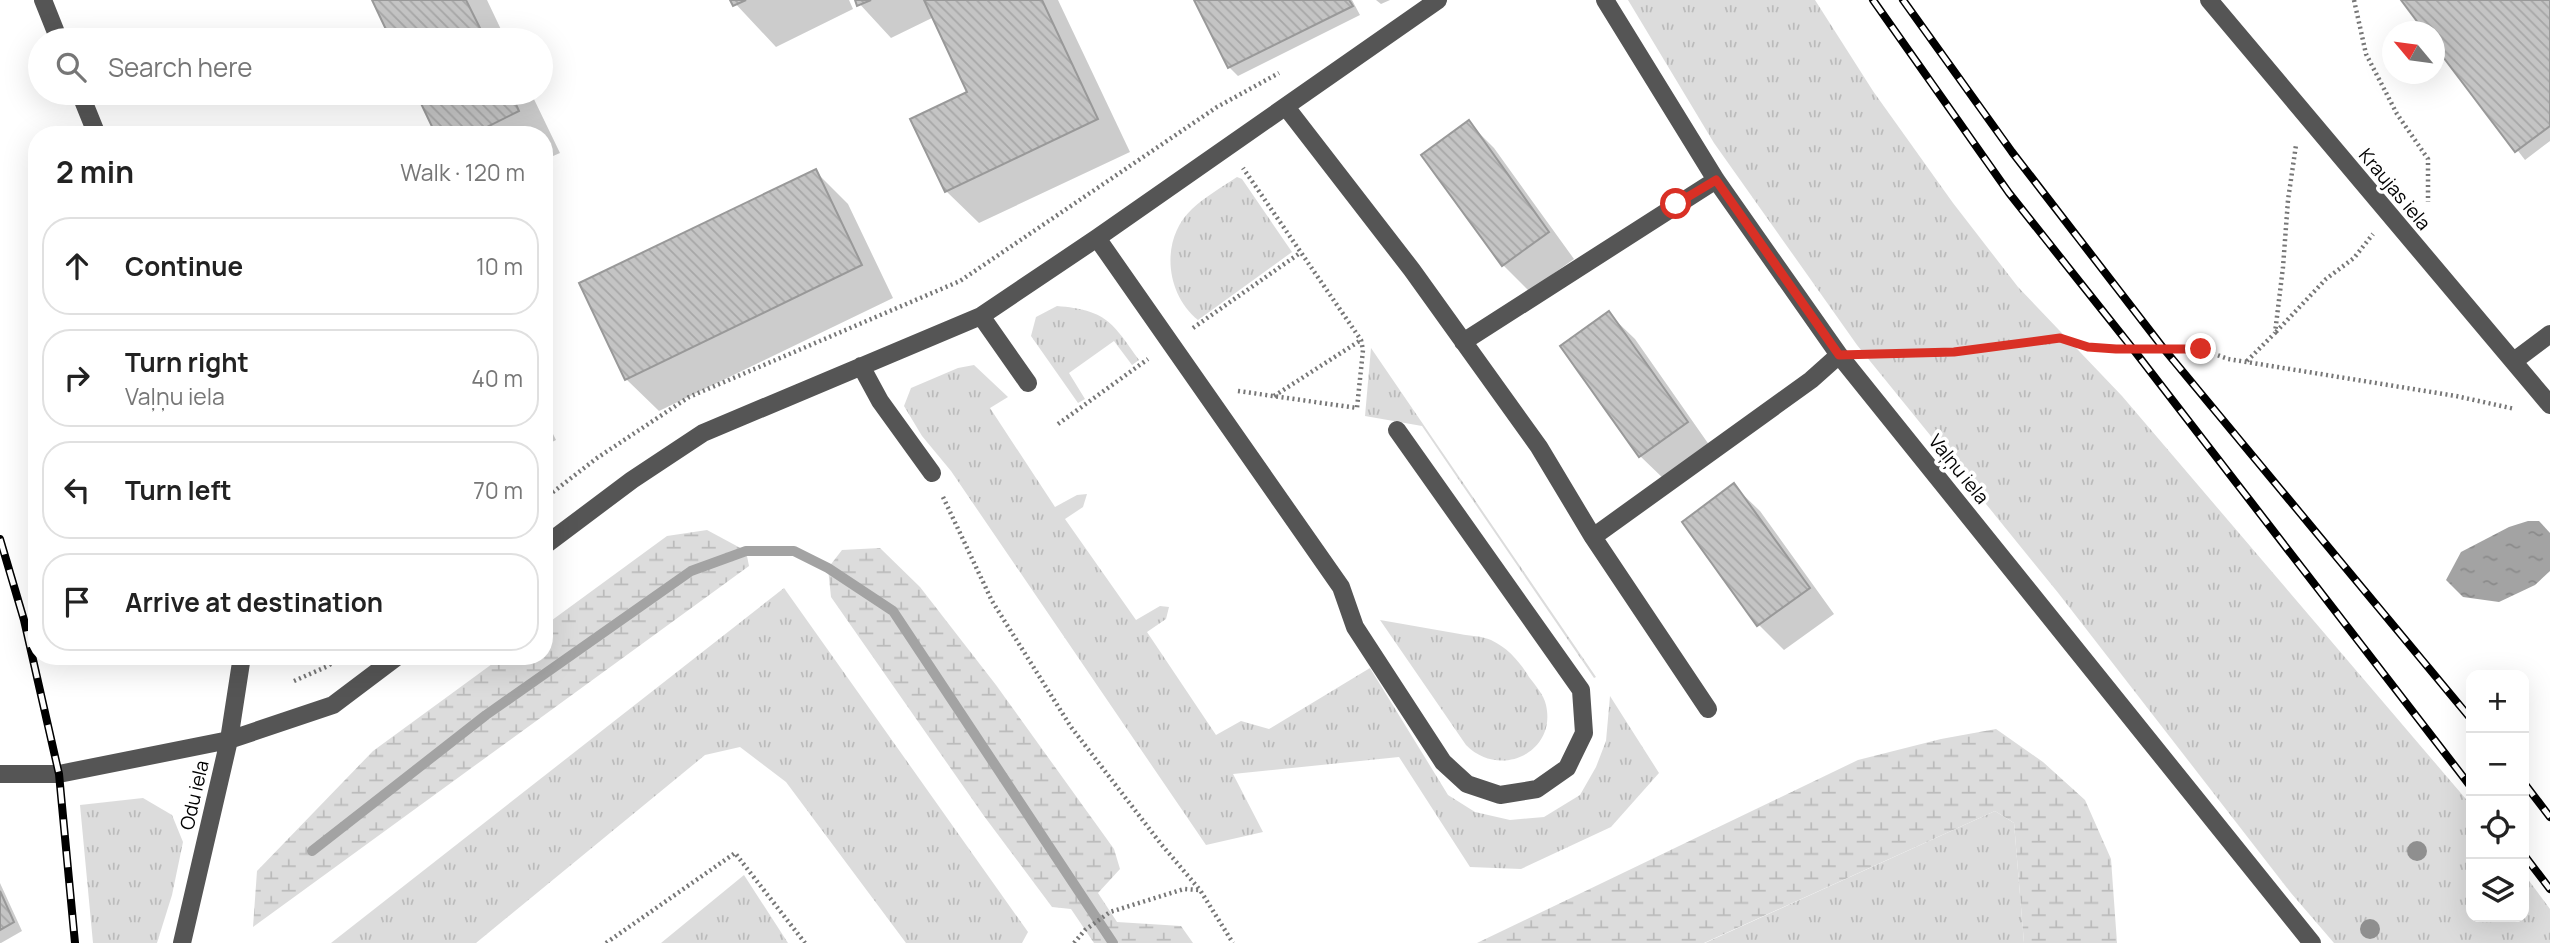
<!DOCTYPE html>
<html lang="en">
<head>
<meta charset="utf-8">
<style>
	body { margin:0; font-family:Manrope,sans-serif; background:#f2f2f2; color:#222 }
	.controls { position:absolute; right:21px; bottom:21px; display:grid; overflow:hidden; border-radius:14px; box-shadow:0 7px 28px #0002 }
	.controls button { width:63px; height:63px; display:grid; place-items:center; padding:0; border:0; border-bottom:2px solid #e0e0e0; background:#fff; color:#222; font:35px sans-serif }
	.compass { position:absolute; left:2382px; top:21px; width:63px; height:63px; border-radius:50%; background:#fff; box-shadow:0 7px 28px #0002; rotate:299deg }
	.stop { position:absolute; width:21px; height:21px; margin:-16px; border:5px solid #d93025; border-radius:50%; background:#fff }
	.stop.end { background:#d93025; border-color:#fff; box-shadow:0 2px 7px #0008 }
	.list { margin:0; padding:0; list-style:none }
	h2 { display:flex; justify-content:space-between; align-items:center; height:91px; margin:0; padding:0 28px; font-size:30px }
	h2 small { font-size:23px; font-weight:400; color:#767676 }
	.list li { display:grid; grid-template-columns:46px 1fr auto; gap:21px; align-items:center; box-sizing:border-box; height:98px; margin:0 14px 14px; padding:0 14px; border:2px solid #e0e0e0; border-radius:28px }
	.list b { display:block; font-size:26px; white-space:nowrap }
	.list p { margin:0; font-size:23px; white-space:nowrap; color:#767676 }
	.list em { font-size:23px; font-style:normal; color:#767676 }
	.icon { flex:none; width:38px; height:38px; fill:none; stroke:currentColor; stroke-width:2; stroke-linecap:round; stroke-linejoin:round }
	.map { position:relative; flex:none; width:2550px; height:943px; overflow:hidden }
	.search { position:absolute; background:#fff; box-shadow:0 7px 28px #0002; left:28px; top:28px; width:525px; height:77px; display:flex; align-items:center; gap:18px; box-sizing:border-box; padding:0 24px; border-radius:38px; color:#767676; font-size:26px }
	.panel { position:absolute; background:#fff; box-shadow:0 7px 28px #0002; left:28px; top:126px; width:525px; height:539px; border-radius:28px }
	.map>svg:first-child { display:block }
	.grass { fill:url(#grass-tufts) }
	.wetland { fill:url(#wetland-marsh) }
	.water { fill:url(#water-ripples) }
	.shadow { fill:#0003 }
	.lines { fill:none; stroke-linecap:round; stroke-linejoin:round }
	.stream { stroke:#a3a3a3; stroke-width:10 }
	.building { fill:url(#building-back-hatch); stroke:#999; stroke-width:2 }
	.path { stroke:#777; stroke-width:4.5; stroke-dasharray:2 3.5; stroke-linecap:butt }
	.minor { stroke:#555; stroke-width:18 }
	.rail-casing { stroke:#000; stroke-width:8 }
	.rail { stroke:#fff; stroke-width:5; stroke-dasharray:16; stroke-linecap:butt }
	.tree { fill:#8f8f8f }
	.route { stroke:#d93025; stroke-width:9 }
	.labels { text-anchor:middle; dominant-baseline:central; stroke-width:7; stroke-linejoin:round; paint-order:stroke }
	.street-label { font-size:19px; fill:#000; stroke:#fff }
</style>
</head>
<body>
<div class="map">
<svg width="2550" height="943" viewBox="0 0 2550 943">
	<defs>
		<pattern id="grass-tufts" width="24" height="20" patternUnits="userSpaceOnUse" patternTransform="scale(1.75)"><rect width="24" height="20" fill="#dcdcdc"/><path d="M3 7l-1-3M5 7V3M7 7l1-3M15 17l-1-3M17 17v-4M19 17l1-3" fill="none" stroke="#bbb"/></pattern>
		<pattern id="wetland-marsh" width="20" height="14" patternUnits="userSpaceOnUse" patternTransform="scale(1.75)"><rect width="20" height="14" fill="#dcdcdc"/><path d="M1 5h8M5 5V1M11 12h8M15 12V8" fill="none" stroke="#bbb"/></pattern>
		<pattern id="water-ripples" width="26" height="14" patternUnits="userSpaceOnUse" patternTransform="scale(1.75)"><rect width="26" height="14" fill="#a3a3a3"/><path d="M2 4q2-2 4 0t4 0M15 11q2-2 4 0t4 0" fill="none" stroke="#8b8b8b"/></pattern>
		<pattern id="building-back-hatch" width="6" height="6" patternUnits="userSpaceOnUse" patternTransform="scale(1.75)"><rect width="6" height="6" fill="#c4c4c4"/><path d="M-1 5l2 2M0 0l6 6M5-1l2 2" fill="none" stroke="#a7a7a7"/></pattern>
	</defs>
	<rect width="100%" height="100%" fill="#fff"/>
	<path class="grass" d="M1628 0H1815L1873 91 1953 203 2018 287 2122 396 2471 805V917H2524V874L2550 909V943H2334L2291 893 2059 594 1857 345 1714 143Z
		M1237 177 1242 179 1292 252 1198 320C1165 293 1160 239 1192 209 1205 197 1222 187 1237 177Z
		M1057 306C1106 310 1112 322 1139 360L1132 365 1114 341 1069 373 1085 399 1078 403 1031 336 1036 317Z
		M1371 348 1596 677 1594 678 1422 426 1365 416Z
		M974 365 1008 397 990 408 1055 507 1077 495 1087 494 1083 507 1065 519 1136 620 1160 606 1169 607 1166 619 1147 632 1216 735 1241 721 1269 729 1370 668 1448 795 1475 812 1510 820 1544 817 1580 795 1596 767 1606 741 1610 696 1659 773 1611 827 1521 869 1470 867 1399 757 1233 774 1263 832 1206 845 951 471 922 436 904 406 911 388 958 368Z
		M784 588 1028 932 1022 943H906L786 782 740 747 705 755 476 943H331Z
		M1380 620C1407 625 1433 629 1460 634 1470 636 1482 636 1491 640 1508 648 1520 662 1529 677 1535 685 1544 695 1546 705 1557 753 1499 779 1466 745Z
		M143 798 172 815 183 842 172 895 157 943H93L80 805Z
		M1995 811 2014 823 2024 943H1705Z
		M744 875 788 943H661Z"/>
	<path class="wetland" d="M707 530 746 551 749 566 253 927 257 871 373 751 503 656H544V626L667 536Z
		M880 548 920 587 996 685 1114 849 1120 869 1098 893 1117 922 1181 926 1193 943H1094L1071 909 1052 907 984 816 831 597 828 568 842 550Z
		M1996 729 2043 762 2085 800 2111 859 2117 943H2024L2014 823 1995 811 1704 943H1477L1858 760 1941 739Z"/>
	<path class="water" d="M2528 521H2539L2550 533V571L2535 585 2499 602 2463 597 2446 580 2461 552 2509 527Z"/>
	<path class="shadow" d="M373 0H487L506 40H393Z
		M732 0H849L853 9 776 47Z
		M856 0H1058L1130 152 979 223 946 191 969 93 934 17 891 38Z
		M1196 0H1352L1360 15 1238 76 1229 67Z
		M1376 0H1390L1381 4Z
		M2403 0H2550V141L2525 160 2434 42V32Z
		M418 93H531L560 153 544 160V135H438Z
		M1469 123 1494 148 1574 259 1529 291 1503 265 1424 155Z
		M815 171 848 204 893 298 659 411 626 379Z
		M1609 314 1635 339 1712 449 1666 481 1640 456Z
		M544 416 556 440 544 446Z
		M1734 486 1760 511 1834 614 1784 650 1758 624Z
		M0 883 22 931 1 943H0Z"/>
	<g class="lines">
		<path class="stream" d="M312 851 486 715 691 571 746 551H794L828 568 893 611 1113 943"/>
	</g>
	<path class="building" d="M372 0H466L486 40H391Z
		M730 0H746L733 6Z
		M855 0H871L857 6Z
		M924 0H1042L1098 119 945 192 910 119 967 92Z
		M1194 0H1349L1353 6 1228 68Z
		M2401 0H2550V126L2515 152 2434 45V32H2425Z
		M416 93H511L519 111 471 135H436Z
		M1469 120 1549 232 1502 266 1421 155Z
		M816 169 862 265 625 380 579 283Z
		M1609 311 1688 422 1639 457 1560 346Z
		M1734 483 1810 588 1757 626 1682 522Z
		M0 891 14 922 0 930Z"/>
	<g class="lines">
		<path class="path" d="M2354 0 2366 54 2397 114 2428 159V202
			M1193 328 1300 253
			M2276 332 2326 279 2354 258 2373 234
			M1875 354 1954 352 2060 338 2088 347 2116 349H2201L2228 359 2456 396 2515 409
			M2247 361 2275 333 2283 267 2288 200 2296 145
			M1238 391 1357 408 1363 350 1361 340 1243 168
			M1274 396 1361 340
			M1058 424 1148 359
			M943 497 992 601 1071 727 1161 844 1200 890
			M544 499 597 458 689 397 960 281 1217 107 1279 73
			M294 681 328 666 341 656
			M606 943 735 853 805 943
			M1074 943 1085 930 1110 912 1184 889 1200 890 1233 943"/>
		<path class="minor" d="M43 0 59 40
			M1605 0 1716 180 1839 355 2312 943
			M2209 0 2550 405
			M80 93 97 135
			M1286 107 1412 270 1539 447 1593 537 1708 709
			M1097 238 1341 587 1355 627 1443 762 1467 784 1500 795 1537 789 1567 768 1584 733 1581 690 1397 430
			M981 316 1028 383
			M1463 342 1716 180
			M2514 361 2550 334
			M861 366 880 401 932 473
			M1593 537 1811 380 1839 355
			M544 546 632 480 703 433 981 316 1097 238 1438 0
			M0 774H59L229 740 333 705 398 656
			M182 943 229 740 242 656"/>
		<defs>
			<path id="rail" d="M1873 0 2009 193 2133 349 2471 787
				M1903 0 2012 152 2164 349 2471 719
				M0 539 24 620 59 774 75 943
				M2524 783 2550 817
				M2524 855 2550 889"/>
		</defs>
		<use href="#rail" class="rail-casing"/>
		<use href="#rail" class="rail"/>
	</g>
	<g class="tree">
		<circle cx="2417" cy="851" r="10"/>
		<circle cx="2370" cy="929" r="10"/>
	</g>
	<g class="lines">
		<path class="route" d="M1676 204 1716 180 1839 355 1954 352 2060 338 2088 347 2116 349H2201"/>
	</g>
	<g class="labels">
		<g class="street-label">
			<text transform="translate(2395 189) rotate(50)">Kraujas iela</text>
			<text transform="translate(1959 469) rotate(51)">Vaļņu iela</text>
			<text transform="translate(194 795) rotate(-77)">Odu iela</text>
		</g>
	</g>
</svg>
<div class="controls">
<button>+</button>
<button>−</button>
<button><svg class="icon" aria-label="locate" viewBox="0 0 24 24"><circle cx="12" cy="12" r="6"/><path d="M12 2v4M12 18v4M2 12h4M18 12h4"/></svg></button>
<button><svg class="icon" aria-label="layers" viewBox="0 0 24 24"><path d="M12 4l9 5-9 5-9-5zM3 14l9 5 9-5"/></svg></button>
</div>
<svg class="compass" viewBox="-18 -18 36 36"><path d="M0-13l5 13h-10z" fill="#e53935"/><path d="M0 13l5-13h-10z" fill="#767676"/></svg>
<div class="stop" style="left:1676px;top:204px"></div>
<div class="stop end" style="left:2201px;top:349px"></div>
<div class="search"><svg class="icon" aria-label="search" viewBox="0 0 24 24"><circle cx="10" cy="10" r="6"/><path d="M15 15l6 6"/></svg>Search here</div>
<section class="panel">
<h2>2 min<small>Walk · 120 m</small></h2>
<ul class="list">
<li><svg class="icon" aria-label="ahead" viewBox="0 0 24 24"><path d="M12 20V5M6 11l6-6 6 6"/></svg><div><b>Continue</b></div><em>10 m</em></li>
<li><svg class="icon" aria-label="right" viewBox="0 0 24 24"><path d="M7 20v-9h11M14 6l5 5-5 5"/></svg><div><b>Turn right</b><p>Vaļņu iela</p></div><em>40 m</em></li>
<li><svg class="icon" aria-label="left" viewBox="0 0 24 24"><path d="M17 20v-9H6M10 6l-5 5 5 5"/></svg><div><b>Turn left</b></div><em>70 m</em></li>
<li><svg class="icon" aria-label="arrive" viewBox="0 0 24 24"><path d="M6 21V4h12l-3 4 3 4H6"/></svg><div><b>Arrive at destination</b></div></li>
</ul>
</section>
</div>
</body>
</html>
